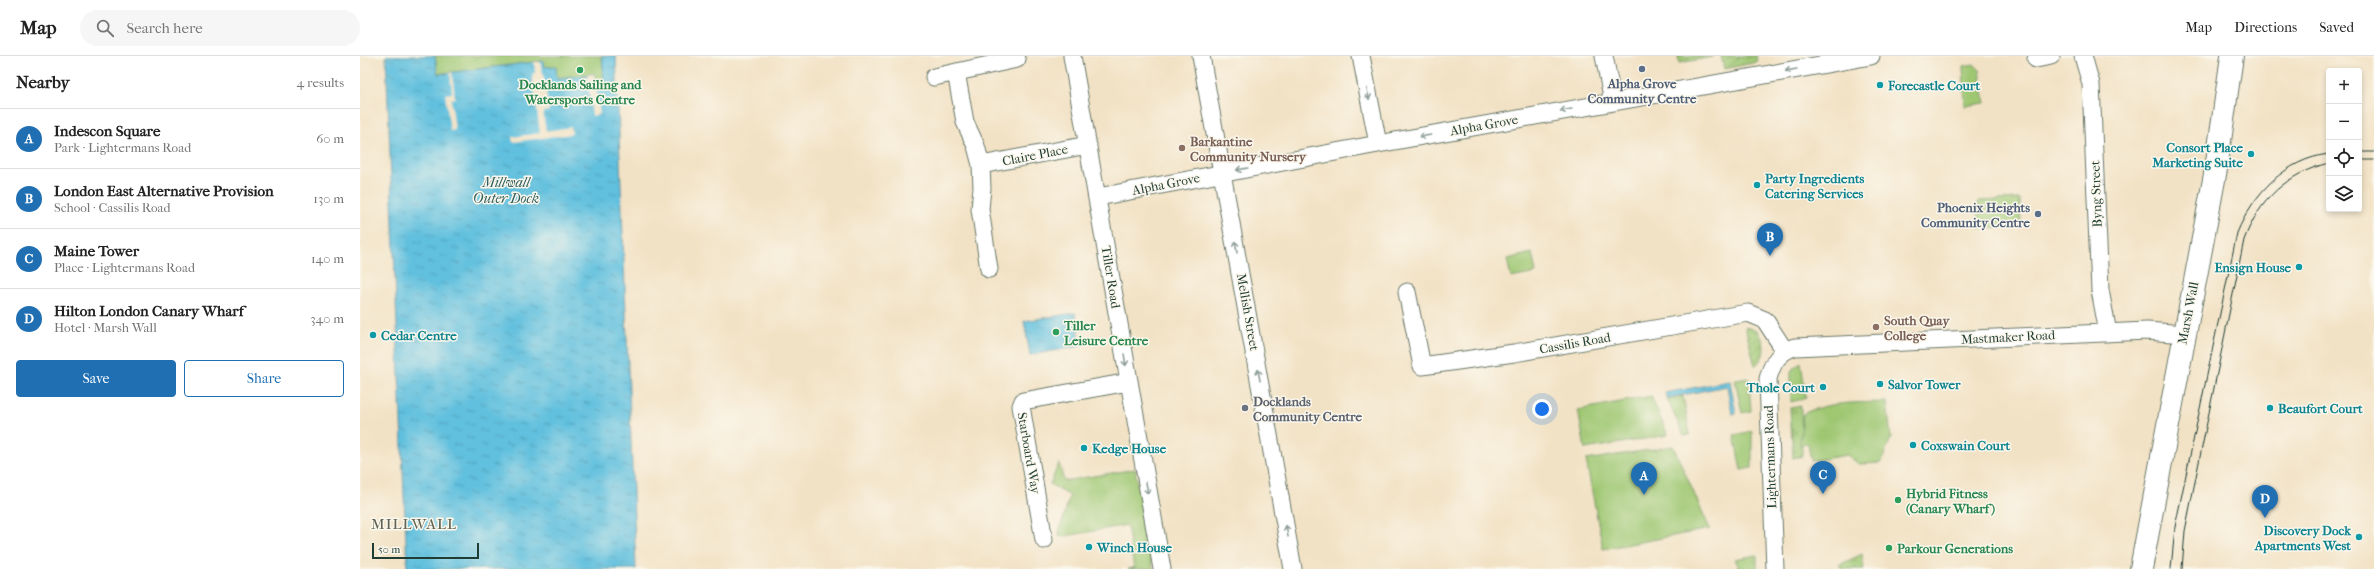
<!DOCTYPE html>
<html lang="en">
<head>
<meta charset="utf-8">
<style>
	body { margin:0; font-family:"IM FELL French Canon",serif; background:#f6f6f6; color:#222 }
	.controls { position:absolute; right:12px; top:12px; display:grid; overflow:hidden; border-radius:4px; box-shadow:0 2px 6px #0003 }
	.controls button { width:36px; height:36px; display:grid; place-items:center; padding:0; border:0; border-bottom:1px solid #e0e0e0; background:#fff; color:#222; font:20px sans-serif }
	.scale { position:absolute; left:12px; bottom:10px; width:107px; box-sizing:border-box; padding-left:4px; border:2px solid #1f3d34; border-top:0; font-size:11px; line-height:14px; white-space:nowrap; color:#1f3d34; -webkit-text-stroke:3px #fbf7ec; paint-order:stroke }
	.you { position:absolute; left:1182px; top:353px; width:14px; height:14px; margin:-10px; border:3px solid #fff; border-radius:50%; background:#1a73e8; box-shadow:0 0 0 6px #1a73e833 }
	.badge { display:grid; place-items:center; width:26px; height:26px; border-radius:50%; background:#1f6fb2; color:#fff; font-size:13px; font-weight:700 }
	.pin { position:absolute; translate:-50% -33px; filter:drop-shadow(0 1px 2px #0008) }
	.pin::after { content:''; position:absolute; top:21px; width:14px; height:12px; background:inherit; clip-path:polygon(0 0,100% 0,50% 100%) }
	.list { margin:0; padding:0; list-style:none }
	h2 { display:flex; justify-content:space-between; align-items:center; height:52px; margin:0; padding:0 16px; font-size:17px }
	h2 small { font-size:13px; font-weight:400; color:#767676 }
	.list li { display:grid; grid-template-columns:26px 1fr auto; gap:12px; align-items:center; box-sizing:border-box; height:60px; padding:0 16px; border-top:1px solid #e0e0e0 }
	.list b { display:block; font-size:15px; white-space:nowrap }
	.list p { margin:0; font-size:13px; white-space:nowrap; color:#767676 }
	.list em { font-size:13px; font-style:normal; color:#767676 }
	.actions { display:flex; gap:8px; padding:12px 16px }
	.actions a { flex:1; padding:9px 0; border:1px solid #1f6fb2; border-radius:4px; text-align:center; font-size:14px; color:#1f6fb2 }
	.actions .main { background:#1f6fb2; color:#fff }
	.icon { flex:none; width:22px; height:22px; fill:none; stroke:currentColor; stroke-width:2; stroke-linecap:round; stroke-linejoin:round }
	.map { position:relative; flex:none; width:2014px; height:513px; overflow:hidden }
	header { display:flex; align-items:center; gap:24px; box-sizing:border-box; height:56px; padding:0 20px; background:#fff; border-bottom:1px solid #e0e0e0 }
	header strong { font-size:19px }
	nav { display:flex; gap:22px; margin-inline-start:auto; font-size:14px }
	.search { width:280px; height:36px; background:#f6f6f6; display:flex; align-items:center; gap:10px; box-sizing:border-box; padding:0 14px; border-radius:22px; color:#767676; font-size:15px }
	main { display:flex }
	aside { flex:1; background:#fff }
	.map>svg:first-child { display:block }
	.grass { fill:url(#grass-tufts); stroke:#5f8253 }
	.park { fill:#9fc772; stroke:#5f8253 }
	.garden { fill:url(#garden-furrows); stroke:#5f8253 }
	.water { fill:url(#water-ripples); stroke:#407e89 }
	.pier { fill:#f2e2c5 }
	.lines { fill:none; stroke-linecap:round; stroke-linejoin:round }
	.street-casing { stroke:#697767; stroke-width:19 }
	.secondary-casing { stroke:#697767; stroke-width:24 }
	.street { stroke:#fff; stroke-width:17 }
	.secondary { stroke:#fff; stroke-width:22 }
	.tram { stroke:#1f3d34; stroke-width:1 }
	.oneway { stroke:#8f9e9a }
	.service-dot { fill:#5c6f8a; stroke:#fbf7ec; stroke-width:1.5 }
	.leisure-dot { fill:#2e9e5b; stroke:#fbf7ec; stroke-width:1.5 }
	.culture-dot { fill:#0f9aa8; stroke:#fbf7ec; stroke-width:1.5 }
	.education-dot { fill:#8d6e63; stroke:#fbf7ec; stroke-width:1.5 }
	.worship-dot { fill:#6b7280; stroke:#fbf7ec; stroke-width:1.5 }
	.labels { text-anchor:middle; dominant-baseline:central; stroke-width:3; stroke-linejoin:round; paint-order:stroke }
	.service-label { font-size:13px; font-weight:bold; fill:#4e5e75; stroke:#fbf7ec }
	.leisure-label { font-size:13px; font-weight:bold; fill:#27864d; stroke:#fbf7ec; text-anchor:start }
	.culture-label { font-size:13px; font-weight:bold; fill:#0d838f; stroke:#fbf7ec; text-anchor:start }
	.street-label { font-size:13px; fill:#1f3d34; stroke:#fbf7ec }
	.education-label { font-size:13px; font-weight:bold; fill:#785e54; stroke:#fbf7ec; text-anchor:start }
	.worship-label { font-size:13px; font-weight:bold; fill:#5b616d; stroke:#fbf7ec; text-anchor:start }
	.water-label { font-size:14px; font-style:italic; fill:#2f5e5e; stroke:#fbf7ec }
	.quarter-label { font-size:15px; letter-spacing:1px; fill:#5e6352; stroke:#fbf7ec }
</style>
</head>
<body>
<header>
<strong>Map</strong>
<div class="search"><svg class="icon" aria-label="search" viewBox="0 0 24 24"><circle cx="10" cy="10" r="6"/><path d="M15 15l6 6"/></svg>Search here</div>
<nav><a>Map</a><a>Directions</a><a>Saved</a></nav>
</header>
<main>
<aside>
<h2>Nearby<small>4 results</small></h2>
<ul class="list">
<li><span class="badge">A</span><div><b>Indescon Square</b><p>Park · Lightermans Road</p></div><em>60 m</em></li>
<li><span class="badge">B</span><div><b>London East Alternative Provision</b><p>School · Cassilis Road</p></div><em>130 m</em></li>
<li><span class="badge">C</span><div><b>Maine Tower</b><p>Place · Lightermans Road</p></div><em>140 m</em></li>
<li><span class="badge">D</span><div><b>Hilton London Canary Wharf</b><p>Hotel · Marsh Wall</p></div><em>340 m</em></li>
</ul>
<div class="actions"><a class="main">Save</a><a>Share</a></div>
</aside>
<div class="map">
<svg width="2014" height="513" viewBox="0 0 2014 513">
	<defs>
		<pattern id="grass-tufts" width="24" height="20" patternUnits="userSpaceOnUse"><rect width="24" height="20" fill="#9fc772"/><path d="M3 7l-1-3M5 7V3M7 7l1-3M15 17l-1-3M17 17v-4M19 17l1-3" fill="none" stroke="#81a35e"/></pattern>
		<pattern id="garden-furrows" width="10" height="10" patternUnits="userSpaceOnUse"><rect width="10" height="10" fill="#9fc772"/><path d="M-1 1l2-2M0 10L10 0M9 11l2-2" fill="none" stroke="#81a35e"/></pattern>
		<pattern id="water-ripples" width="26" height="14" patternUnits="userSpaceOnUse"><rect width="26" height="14" fill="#60c0de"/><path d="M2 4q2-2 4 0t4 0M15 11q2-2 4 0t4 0" fill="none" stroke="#4f9db5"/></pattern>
	</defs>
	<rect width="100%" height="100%" fill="#fbf7ec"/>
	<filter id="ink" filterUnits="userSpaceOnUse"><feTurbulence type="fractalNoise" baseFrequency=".025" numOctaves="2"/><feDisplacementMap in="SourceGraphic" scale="8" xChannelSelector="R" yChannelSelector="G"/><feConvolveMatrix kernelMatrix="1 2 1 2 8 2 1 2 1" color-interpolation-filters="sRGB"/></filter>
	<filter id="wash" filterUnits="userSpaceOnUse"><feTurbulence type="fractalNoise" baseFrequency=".012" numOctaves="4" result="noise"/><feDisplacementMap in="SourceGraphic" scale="16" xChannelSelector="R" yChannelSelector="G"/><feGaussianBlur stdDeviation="0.9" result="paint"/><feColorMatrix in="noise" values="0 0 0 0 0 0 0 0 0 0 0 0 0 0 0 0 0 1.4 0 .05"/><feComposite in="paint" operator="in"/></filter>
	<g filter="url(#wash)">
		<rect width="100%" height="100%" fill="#f2e2c5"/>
		<path class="grass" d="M1441 350 1442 400 1433 402 1430 352Z
			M1502 498 1504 513H1482L1479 509Z
			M1397 499V513H1380L1375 503Z"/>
		<path class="park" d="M75 0H242L244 27 235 28 234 18 197 22 184 11 183 5 77 18Z
			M1614 8 1620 14 1625 47 1605 50 1603 10Z
			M1660 143 1661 171 1619 172 1618 145Z
			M1172 197 1176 217 1151 222 1147 203Z
			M1441 306 1446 342 1431 346V315Z
			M1389 322 1391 355 1382 357 1375 324Z
			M1291 340 1308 379 1225 393 1218 354Z
			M1323 340 1330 379 1324 380 1307 343Z
			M1527 346 1531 382 1521 407 1499 408 1487 399 1451 405 1448 388 1440 389 1443 358C1468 345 1499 347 1527 346Z
			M1392 375V412L1381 414 1374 379Z
			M1313 390 1350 473 1243 493 1226 404Z
			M699 407 704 425 775 413 793 513H768L774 512 767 469 700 481 699 476 710 440 690 428Z"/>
		<path class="garden" d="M1318 0H1353V1L1319 7Z
			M1361 0H1397L1398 6 1364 13Z
			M1385 271 1397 274C1406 286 1407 300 1395 310Z"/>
		<path class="water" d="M26 0H75L78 18 183 5 184 11 196 10 197 22 234 18 236 28 244 27 242 0H256L276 513H47Z
			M715 257 721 290 670 299 664 265Z
			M1370 325 1376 357 1372 358 1367 330 1307 342 1305 337Z"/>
		<path class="pier" d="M174 6H180L183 17 189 55 183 56 186 75 211 71 212 78 153 86 152 81 180 77 172 18 175 17Z
			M92 16 95 42 91 43 95 74 90 75 85 38 92 37 90 17Z
			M234 18 240 58 232 60 227 19Z"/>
	</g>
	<g filter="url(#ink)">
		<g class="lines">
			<defs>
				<path id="street" d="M712 0 802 513
					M841 0 933 513
					M1001 0 1018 88
					M1244 0 1253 46
					M1723 0 1731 28 1740 234 1748 277
					M1676 3 1691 0
					M596 16 605 66 616 90 621 109 622 132 620 153 629 213
					M574 21 657 3
					M621 109 728 89
					M738 141 1018 88 1511 0
					M1047 236 1062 310 1154 297 1388 257 1405 264 1425 295
					M684 484 661 350 663 345 769 326
					M1415 513 1408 323C1412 307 1419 295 1435 291L1787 275 1824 278"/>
				<path id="secondary" d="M1781 513 1856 113 1872 0"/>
			</defs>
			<use href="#street" class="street-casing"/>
			<use href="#secondary" class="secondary-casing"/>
			<use href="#street" class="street"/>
			<use href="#secondary" class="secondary"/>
			<path class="tram" d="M1999 96H2014
				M1999 104H2014
				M1811 513 1815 471 1877 177C1893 138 1925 103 1969 98
				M1822 513 1825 475 1884 184C1899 144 1927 117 1969 107"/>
		</g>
		<defs><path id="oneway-shaft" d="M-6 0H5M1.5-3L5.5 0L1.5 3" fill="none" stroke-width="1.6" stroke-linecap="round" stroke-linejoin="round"/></defs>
		<g class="oneway">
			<use href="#oneway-shaft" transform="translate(1431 14) rotate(170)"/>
			<use href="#oneway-shaft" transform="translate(1008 38) rotate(79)"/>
			<use href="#oneway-shaft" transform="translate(1206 54) rotate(170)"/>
			<use href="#oneway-shaft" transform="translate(1065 80) rotate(170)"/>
			<use href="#oneway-shaft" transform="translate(882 113) rotate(170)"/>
			<use href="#oneway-shaft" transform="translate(876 191) rotate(-100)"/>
			<use href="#oneway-shaft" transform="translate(765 304) rotate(81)"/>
			<use href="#oneway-shaft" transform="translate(899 319) rotate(-100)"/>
			<use href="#oneway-shaft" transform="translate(787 432) rotate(80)"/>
			<use href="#oneway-shaft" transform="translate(927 475) rotate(-100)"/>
		</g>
	</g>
	<g class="service-dot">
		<circle cx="1282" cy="13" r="4"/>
		<circle cx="1678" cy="158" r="4"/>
	</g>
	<g class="leisure-dot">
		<circle cx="220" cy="14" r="4"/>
		<circle cx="696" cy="276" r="4"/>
		<circle cx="1538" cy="444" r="4"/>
		<circle cx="1529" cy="492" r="4"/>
	</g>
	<g class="culture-dot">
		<circle cx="1520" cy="29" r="4"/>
		<circle cx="1891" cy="98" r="4"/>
		<circle cx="1397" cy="129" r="4"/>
		<circle cx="1939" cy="211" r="4"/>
		<circle cx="13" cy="279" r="4"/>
		<circle cx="1520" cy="328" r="4"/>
		<circle cx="1463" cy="331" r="4"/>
		<circle cx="1910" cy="352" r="4"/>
		<circle cx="1553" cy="389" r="4"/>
		<circle cx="724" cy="392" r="4"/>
		<circle cx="1999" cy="481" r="4"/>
		<circle cx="729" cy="491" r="4"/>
	</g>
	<g class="education-dot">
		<circle cx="822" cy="92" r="4"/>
		<circle cx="1516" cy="271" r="4"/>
	</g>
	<circle class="worship-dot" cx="885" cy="352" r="4"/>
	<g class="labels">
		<g class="service-label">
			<text x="1282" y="27">Alpha Grove<tspan x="1282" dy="15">Community Centre</tspan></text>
			<text x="1670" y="151" text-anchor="end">Phoenix Heights<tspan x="1670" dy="15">Community Centre</tspan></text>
		</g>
		<g class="leisure-label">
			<text x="220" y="28" text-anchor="middle">Docklands Sailing and<tspan x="220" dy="15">Watersports Centre</tspan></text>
			<text x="704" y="269">Tiller<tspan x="704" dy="15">Leisure Centre</tspan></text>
			<text x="1546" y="437">Hybrid Fitness<tspan x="1546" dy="15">(Canary Wharf)</tspan></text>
			<text x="1537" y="492">Parkour Generations</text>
		</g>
		<g class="culture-label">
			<text x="1528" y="29">Forecastle Court</text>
			<text x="1883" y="91" text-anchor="end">Consort Place<tspan x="1883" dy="15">Marketing Suite</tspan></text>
			<text x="1405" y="122">Party Ingredients<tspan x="1405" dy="15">Catering Services</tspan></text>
			<text x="1931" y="211" text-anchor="end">Ensign House</text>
			<text x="21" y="279">Cedar Centre</text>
			<text x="1528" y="328">Salvor Tower</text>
			<text x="1455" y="331" text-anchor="end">Thole Court</text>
			<text x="1918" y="352">Beaufort Court</text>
			<text x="1561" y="389">Coxswain Court</text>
			<text x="732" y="392">Kedge House</text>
			<text x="1991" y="474" text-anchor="end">Discovery Dock<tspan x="1991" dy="15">Apartments West</tspan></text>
			<text x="737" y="491">Winch House</text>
		</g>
		<g class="street-label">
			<text transform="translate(1124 69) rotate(-10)">Alpha Grove</text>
			<text transform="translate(675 99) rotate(-11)">Claire Place</text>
			<text transform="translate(806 128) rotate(-11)">Alpha Grove</text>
			<text transform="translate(1736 138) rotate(-92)">Byng Street</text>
			<text transform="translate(751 221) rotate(81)">Tiller Road</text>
			<text transform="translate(888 256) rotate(80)">Mellish Street</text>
			<text transform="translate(1828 257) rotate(-79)">Marsh Wall</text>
			<text transform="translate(1648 281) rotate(-3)">Mastmaker Road</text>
			<text transform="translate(1215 287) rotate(-10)">Cassilis Road</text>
			<text transform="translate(669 397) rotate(80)">Starboard Way</text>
			<text transform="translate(1410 401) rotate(-92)">Lightermans Road</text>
		</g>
		<g class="education-label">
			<text x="830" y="85">Barkantine<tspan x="830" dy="15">Community Nursery</tspan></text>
			<text x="1524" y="264">South Quay<tspan x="1524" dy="15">College</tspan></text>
		</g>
		<g class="worship-label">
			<text x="893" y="345">Docklands<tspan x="893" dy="15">Community Centre</tspan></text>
		</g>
		<g class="water-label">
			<text x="146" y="126">Millwall<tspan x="146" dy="16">Outer Dock</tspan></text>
		</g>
		<g class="quarter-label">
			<text x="54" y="468">MILLWALL</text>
		</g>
	</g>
</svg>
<div class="controls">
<button>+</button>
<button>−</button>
<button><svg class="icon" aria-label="locate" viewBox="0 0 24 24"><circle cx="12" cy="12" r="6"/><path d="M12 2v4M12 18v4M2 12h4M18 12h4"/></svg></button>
<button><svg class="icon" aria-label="layers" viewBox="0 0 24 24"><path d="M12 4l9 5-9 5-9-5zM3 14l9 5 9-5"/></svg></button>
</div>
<div class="scale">50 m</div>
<div class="you"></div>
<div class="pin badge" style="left:1284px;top:439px">A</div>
<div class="pin badge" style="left:1410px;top:200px">B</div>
<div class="pin badge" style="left:1463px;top:438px">C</div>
<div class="pin badge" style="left:1905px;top:462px">D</div>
</div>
</main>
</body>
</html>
